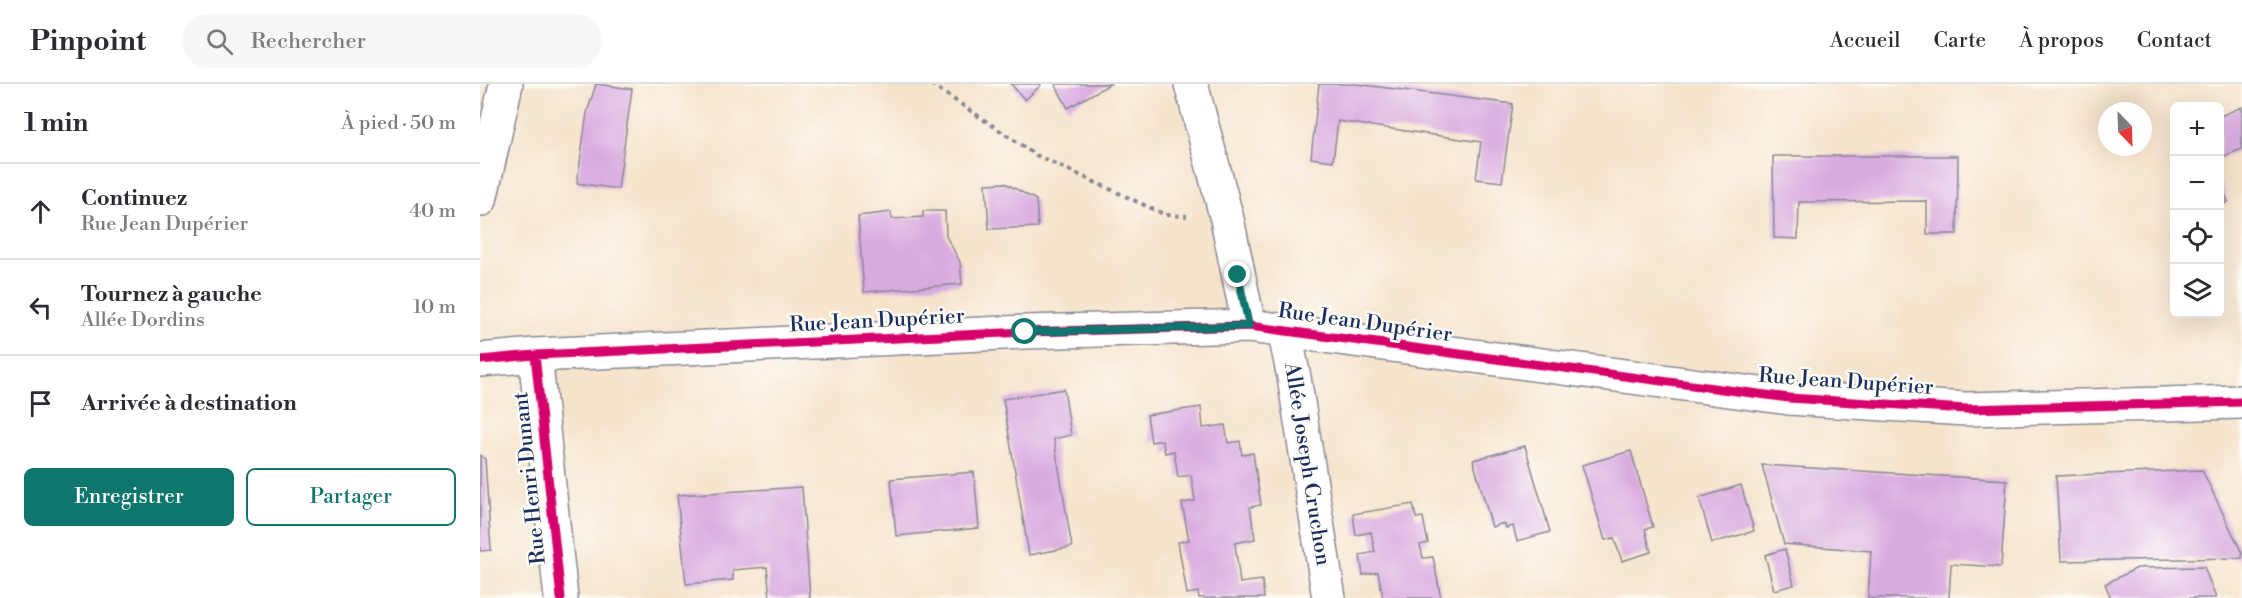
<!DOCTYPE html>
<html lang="fr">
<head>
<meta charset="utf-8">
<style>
	body { margin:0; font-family:"Libre Bodoni",serif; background:#f7f7f7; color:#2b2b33 }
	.controls { position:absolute; right:18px; top:18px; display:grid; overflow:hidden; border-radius:9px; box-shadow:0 6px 24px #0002 }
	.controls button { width:54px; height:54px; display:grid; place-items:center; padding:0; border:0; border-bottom:2px solid #e1e1e2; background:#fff; color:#2b2b33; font:30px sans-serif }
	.compass { position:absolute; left:1618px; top:18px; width:54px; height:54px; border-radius:50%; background:#fff; box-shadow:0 6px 24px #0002; rotate:157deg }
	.stop { position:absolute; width:18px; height:18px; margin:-14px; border:4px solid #0f766e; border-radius:50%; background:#fff }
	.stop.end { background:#0f766e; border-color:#fff; box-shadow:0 2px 6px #0008 }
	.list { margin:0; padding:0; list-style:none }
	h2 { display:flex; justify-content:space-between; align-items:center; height:78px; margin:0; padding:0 24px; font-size:26px }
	h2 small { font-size:20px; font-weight:400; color:#7c7c81 }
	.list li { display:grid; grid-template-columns:39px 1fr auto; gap:18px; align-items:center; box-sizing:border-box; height:96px; padding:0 24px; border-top:2px solid #e1e1e2 }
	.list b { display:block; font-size:22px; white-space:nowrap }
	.list p { margin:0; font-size:20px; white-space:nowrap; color:#7c7c81 }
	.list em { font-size:20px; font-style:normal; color:#7c7c81 }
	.actions { display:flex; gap:12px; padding:18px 24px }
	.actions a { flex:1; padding:14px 0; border:2px solid #0f766e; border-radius:9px; text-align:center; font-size:21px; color:#0f766e }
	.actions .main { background:#0f766e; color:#fff }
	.icon { flex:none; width:33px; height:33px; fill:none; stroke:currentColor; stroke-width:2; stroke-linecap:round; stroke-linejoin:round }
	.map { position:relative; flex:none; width:1762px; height:514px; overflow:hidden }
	header { display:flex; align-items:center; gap:36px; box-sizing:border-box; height:84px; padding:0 30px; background:#fff; border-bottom:2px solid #e1e1e2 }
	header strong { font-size:28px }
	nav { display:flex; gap:33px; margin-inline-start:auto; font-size:21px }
	.search { width:420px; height:54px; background:#f7f7f7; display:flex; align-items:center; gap:15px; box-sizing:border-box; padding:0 21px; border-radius:33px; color:#7c7c81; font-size:22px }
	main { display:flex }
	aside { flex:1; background:#fff }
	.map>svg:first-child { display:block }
	.building { fill:#d9aae0 }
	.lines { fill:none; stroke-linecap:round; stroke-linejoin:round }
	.minor-casing { stroke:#888994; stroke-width:36 }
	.path { stroke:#888994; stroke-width:4; stroke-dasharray:4.5 4.5; stroke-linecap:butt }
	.minor { stroke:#fff; stroke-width:33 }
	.cycleway-casing { stroke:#fdfcf7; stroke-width:13 }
	.cycleway { stroke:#d6006c; stroke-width:9 }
	.route { stroke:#0f766e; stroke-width:8 }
	.labels { text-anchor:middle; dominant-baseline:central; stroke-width:5; stroke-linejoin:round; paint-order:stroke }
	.street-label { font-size:21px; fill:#1b2f5e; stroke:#fdfcf7 }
</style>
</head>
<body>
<header>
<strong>Pinpoint</strong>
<div class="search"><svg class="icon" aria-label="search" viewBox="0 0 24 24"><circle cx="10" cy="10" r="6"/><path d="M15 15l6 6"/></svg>Rechercher</div>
<nav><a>Accueil</a><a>Carte</a><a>À propos</a><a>Contact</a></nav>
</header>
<main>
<aside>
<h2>1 min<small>À pied · 50 m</small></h2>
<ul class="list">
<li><svg class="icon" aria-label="ahead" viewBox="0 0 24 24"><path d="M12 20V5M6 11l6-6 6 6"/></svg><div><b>Continuez</b><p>Rue Jean Dupérier</p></div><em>40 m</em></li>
<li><svg class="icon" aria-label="left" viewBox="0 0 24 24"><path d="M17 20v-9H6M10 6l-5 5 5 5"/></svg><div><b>Tournez à gauche</b><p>Allée Dordins</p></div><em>10 m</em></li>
<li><svg class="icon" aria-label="arrive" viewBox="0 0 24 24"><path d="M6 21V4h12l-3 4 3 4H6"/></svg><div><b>Arrivée à destination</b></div></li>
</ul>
<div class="actions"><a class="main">Enregistrer</a><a>Partager</a></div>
</aside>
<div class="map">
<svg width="1762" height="514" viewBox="0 0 1762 514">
	<rect width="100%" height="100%" fill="#fdfcf7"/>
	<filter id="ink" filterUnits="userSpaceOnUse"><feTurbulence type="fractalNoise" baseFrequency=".0167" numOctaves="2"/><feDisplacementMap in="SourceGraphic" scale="12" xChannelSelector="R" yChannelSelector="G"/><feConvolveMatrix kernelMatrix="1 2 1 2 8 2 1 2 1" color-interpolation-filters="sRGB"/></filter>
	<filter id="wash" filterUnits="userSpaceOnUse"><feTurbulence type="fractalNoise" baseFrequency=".008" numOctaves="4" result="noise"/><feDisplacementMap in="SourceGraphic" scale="24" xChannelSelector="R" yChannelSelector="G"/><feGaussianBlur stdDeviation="1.35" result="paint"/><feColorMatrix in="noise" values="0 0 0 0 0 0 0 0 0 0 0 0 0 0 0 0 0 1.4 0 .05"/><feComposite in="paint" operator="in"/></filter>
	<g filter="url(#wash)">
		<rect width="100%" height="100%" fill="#f6e3cb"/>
		<g id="blocks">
			<path class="building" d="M116 0 152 5 138 105 97 99 107 29Z
				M531 0H560L561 1 545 16Z
				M575 0H630L588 24Z
				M839 0H876L1033 20 1022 98 996 95 1001 58 858 37 853 77 831 74Z
				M1762 23V65L1740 74V32Z
				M1293 72H1478L1477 150H1447V117L1319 118 1318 155 1294 154Z
				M1740 98 1748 118 1740 122Z
				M525 99 556 116 558 143 509 145 506 100Z
				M443 127H465L466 152 480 178 482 200 384 208 378 132 411 128 412 135 443 133Z
				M584 305 591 351 574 355 592 463 549 471 523 315Z
				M721 323 723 344 745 341 748 359 760 357 762 371 773 369 781 421 770 423 775 455 755 459 760 499 782 496 784 514H719L718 508 707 510 698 458 709 456 702 419 715 417 711 391 698 393 694 367 685 369 682 356 671 358 667 331Z
				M1045 362 1070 448 1037 457 1033 442 1026 444 1024 439 1012 443 993 376Z
				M1151 367 1173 443 1165 445 1171 468 1142 477 1134 454 1125 456 1102 381Z
				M0 371 5 375 11 466 0 467Z
				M1282 381 1527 396 1521 483 1471 480 1469 514H1388L1391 467 1304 460Z
				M1722 386 1762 469V474L1581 477 1576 392Z
				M494 388 499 444 416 452 411 395Z
				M1261 401 1274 447 1232 459 1219 414Z
				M322 403 330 514H290L287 483 253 486V496L206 500 197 411Z
				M933 420 936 434 943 433 948 459 940 461 943 474 953 473 961 514H903L898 488 883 491 880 471 895 468 891 448 876 451 873 430Z
				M1305 465 1314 501 1294 506 1285 471Z
				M1724 483 1736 514H1631L1625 500 1657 484Z"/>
		</g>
	</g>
	<g filter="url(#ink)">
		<use href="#blocks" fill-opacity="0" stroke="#888994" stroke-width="1.5"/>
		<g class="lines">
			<defs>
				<path id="minor" d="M711 0 747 135 769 242
					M0 116 26 0
					M804 246 814 293 849 514
					M55 271 81 514
					M0 276 55 271 545 248 769 242 1309 314 1486 325 1762 318"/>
			</defs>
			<use href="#minor" class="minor-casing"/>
			<path class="path" d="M451 0 556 71 686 131 707 132"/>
			<use href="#minor" class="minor"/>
			<defs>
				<path id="cycleway" d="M55 271 81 514
					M0 276 55 271 545 248 769 242 1309 314 1486 325 1762 318"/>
			</defs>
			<use href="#cycleway" class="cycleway-casing"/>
			<use href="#cycleway" class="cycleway"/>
		</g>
	</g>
	<g class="lines" filter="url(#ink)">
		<path class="route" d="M545 248 769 242 758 191"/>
	</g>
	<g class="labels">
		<g class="street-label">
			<text transform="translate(397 237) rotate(-3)">Rue Jean Dupérier</text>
			<text transform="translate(885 239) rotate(8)">Rue Jean Dupérier</text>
			<text transform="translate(1366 298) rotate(4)">Rue Jean Dupérier</text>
			<text transform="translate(827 380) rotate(81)">Allée Joseph Cruchon</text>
			<text transform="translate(50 394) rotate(-96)">Rue Henri Dunant</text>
		</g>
	</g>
</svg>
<div class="controls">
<button>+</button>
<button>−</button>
<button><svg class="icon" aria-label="locate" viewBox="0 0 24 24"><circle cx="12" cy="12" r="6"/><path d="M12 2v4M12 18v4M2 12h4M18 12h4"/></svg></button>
<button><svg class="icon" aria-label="layers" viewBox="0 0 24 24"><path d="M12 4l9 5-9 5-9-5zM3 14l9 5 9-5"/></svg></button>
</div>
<svg class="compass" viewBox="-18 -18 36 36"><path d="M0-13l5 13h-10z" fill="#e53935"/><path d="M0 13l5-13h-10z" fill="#7c7c81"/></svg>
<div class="stop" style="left:545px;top:248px"></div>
<div class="stop end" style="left:758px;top:191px"></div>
</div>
</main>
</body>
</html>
